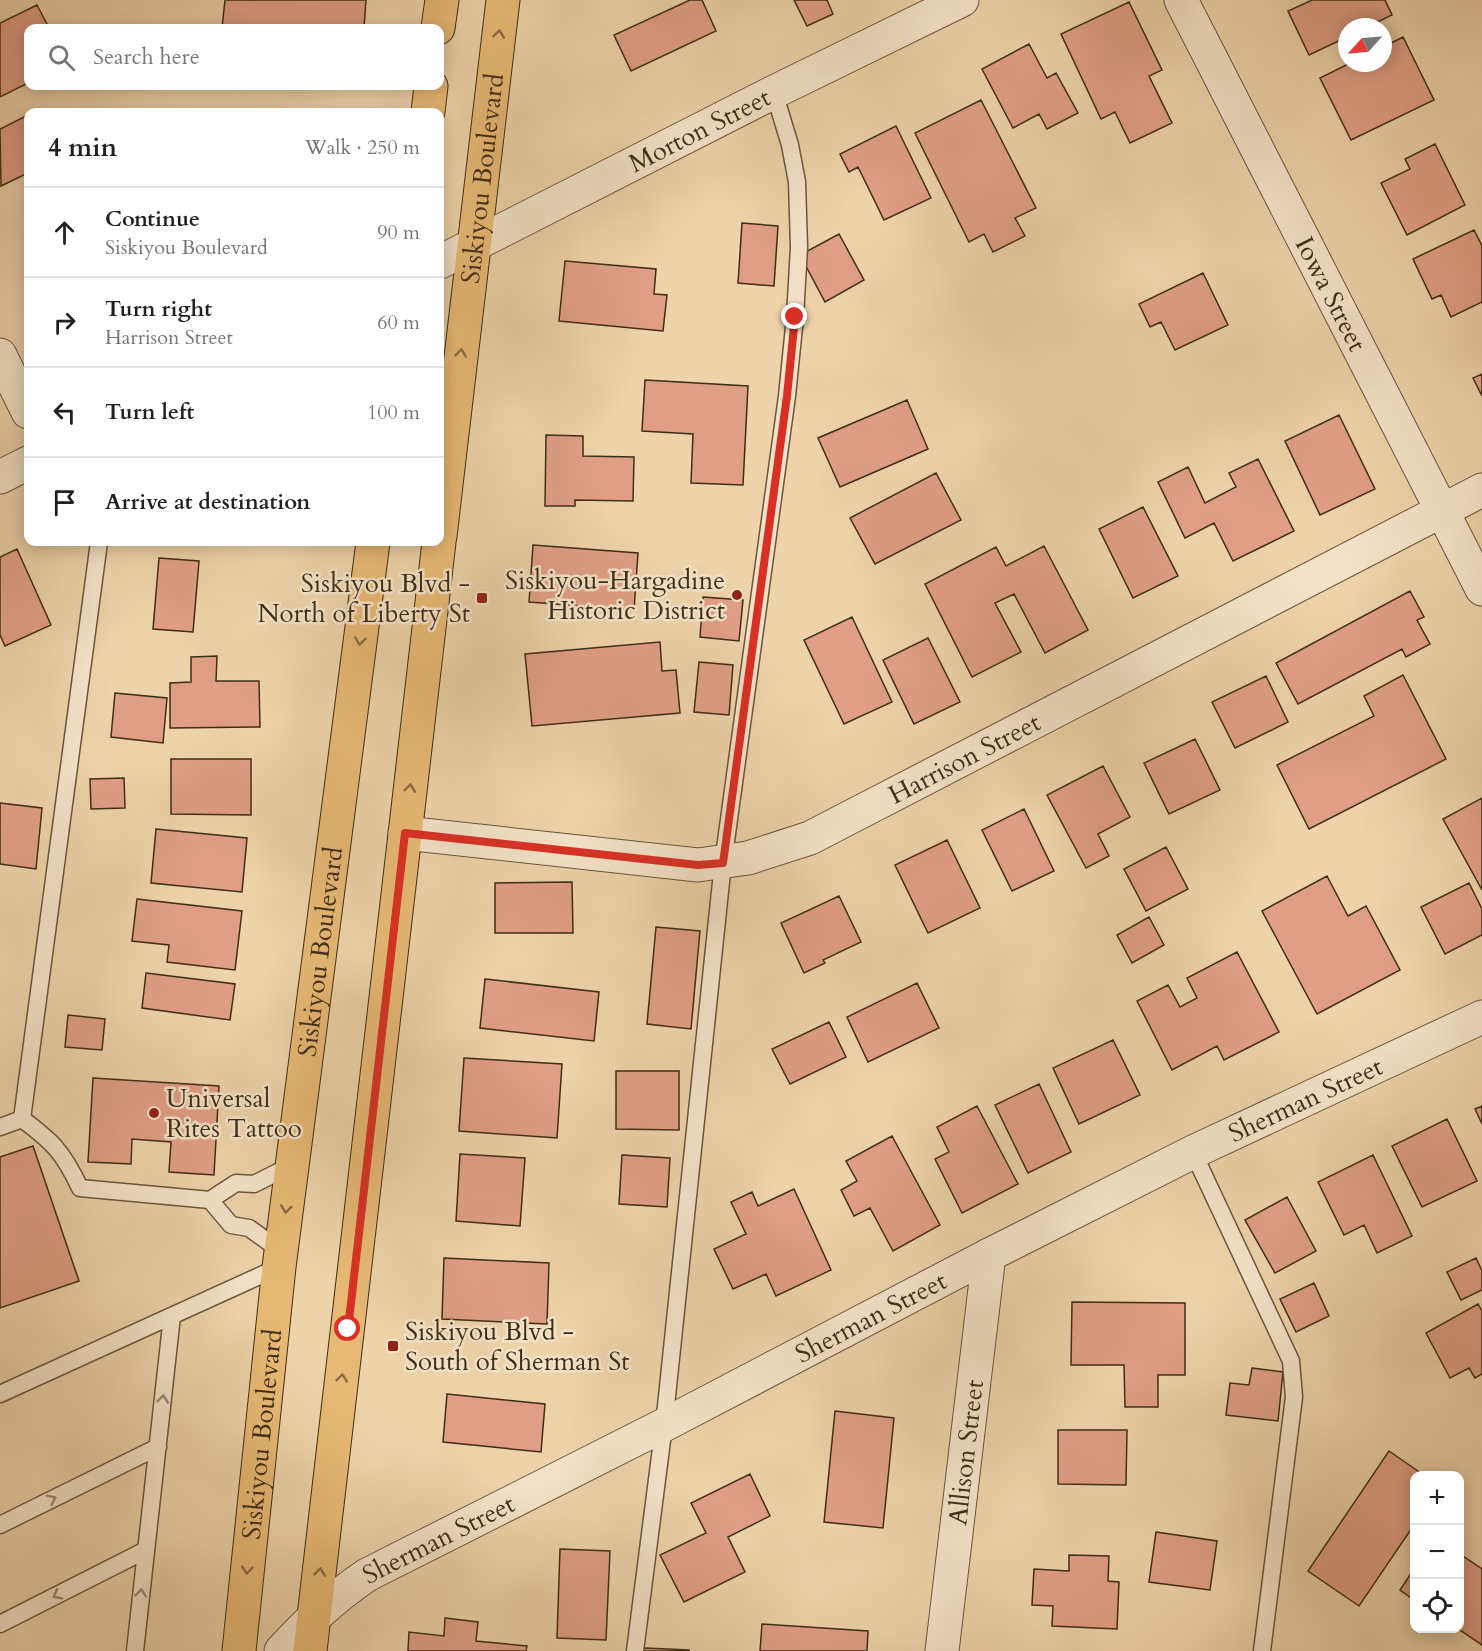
<!DOCTYPE html>
<html lang="en">
<head>
<meta charset="utf-8">
<style>
	body { margin:0; font-family:Cardo,serif; background:#f2f2f2; color:#202124 }
	.controls { position:absolute; right:18px; bottom:18px; display:grid; overflow:hidden; border-radius:12px; box-shadow:0 3px 15px #0003 }
	.controls button { width:54px; height:54px; display:grid; place-items:center; padding:0; border:0; border-bottom:2px solid #e0e0e0; background:#fff; color:#202124; font:30px sans-serif }
	.compass { position:absolute; left:1338px; top:18px; width:54px; height:54px; border-radius:50%; background:#fff; box-shadow:0 3px 15px #0003; rotate:243deg }
	.stop { position:absolute; width:18px; height:18px; margin:-14px; border:4px solid #d93025; border-radius:50%; background:#fff }
	.stop.end { background:#d93025; border-color:#fff; box-shadow:0 2px 6px #0008 }
	.list { margin:0; padding:0; list-style:none }
	h2 { display:flex; justify-content:space-between; align-items:center; height:78px; margin:0; padding:0 24px; font-size:26px }
	h2 small { font-size:20px; font-weight:400; color:#757577 }
	.list li { display:grid; grid-template-columns:39px 1fr auto; gap:18px; align-items:center; box-sizing:border-box; height:90px; padding:0 24px; border-top:2px solid #e0e0e0 }
	.list b { display:block; font-size:22px; white-space:nowrap }
	.list p { margin:0; font-size:20px; white-space:nowrap; color:#757577 }
	.list em { font-size:20px; font-style:normal; color:#757577 }
	.icon { flex:none; width:33px; height:33px; fill:none; stroke:currentColor; stroke-width:2; stroke-linecap:round; stroke-linejoin:round }
	.map { position:relative; flex:none; width:1482px; height:1651px; overflow:hidden }
	.search { position:absolute; background:#fff; box-shadow:0 3px 15px #0003; left:24px; top:24px; width:420px; height:66px; display:flex; align-items:center; gap:15px; box-sizing:border-box; padding:0 21px; border-radius:12px; color:#757577; font-size:22px }
	.panel { position:absolute; background:#fff; box-shadow:0 3px 15px #0003; left:24px; top:108px; width:420px; height:438px; border-radius:12px }
	.map>svg:first-child { display:block }
	.building { fill:#e09e86; stroke:#3e2d17; stroke-width:1.5 }
	.lines { fill:none; stroke-linecap:round; stroke-linejoin:round }
	.lane-casing { stroke:#6a563c; stroke-width:19 }
	.street-casing { stroke:#6a563c; stroke-width:35 }
	.primary-casing { stroke:#3e2d17; stroke-width:35 }
	.lane { stroke:#f4e2c8; stroke-width:16 }
	.street { stroke:#f4e2c8; stroke-width:33 }
	.primary { stroke:#e7b975; stroke-width:33 }
	.oneway { stroke:#8a6c41 }
	.oneway2 { stroke:#998870 }
	.route { stroke:#d93025; stroke-width:8 }
	.poi-dot { fill:#8f2418; stroke:#f4e2c8; stroke-width:2 }
	.labels { text-anchor:middle; dominant-baseline:central; stroke-width:5; stroke-linejoin:round; paint-order:stroke }
	.street-label { font-size:26px; fill:#3e2d17; stroke:#f4e2c8 }
	.poi-label { font-size:26px; fill:#3e2d17; stroke:#f4e2c8; text-anchor:end }
</style>
</head>
<body>
<div class="map">
<svg width="1482" height="1651" viewBox="0 0 1482 1651">
	<rect width="100%" height="100%" fill="#eed2aa"/>
	<filter id="stains"><feTurbulence type="fractalNoise" baseFrequency=".00333" numOctaves="4"/><feColorMatrix values="0 0 0 0 .2 0 0 0 0 .09 0 0 0 0 .02 0 0 0 .5 -.17"/></filter>
	<radialGradient id="worn" r=".72"><stop offset=".6" stop-color="#630" stop-opacity="0"/><stop offset="1" stop-color="#630" stop-opacity=".3"/></radialGradient>
	<path class="building" d="M225 0H366L364 28H222Z
		M690 0H702L716 31 631 71 614 35Z
		M794 0H827L833 14 807 26Z
		M1312 0H1385L1392 15 1367 27H1347V37L1309 55 1288 11Z
		M1129 2 1162 70 1149 76 1172 123 1130 143 1115 112 1101 119 1061 34Z
		M37 5 49 28H28V83L0 97V23Z
		M1403 37 1434 100 1351 140 1320 78 1350 63H1383V47Z
		M1029 44 1047 78 1056 73 1078 113 1047 129 1039 114 1013 128 982 69Z
		M981 100 1036 208 1015 218 1025 236 993 252 984 234 969 242 915 133Z
		M26 116 28 121V173L1 186 0 129Z
		M896 126 931 198 884 220 858 167 849 172 840 154Z
		M1435 144 1465 205 1407 235 1381 183 1410 169 1405 159Z
		M742 223 778 226 774 286 738 283Z
		M1474 230 1482 246V302L1451 317 1441 295 1432 299 1413 259Z
		M839 234 864 280 825 302 800 255Z
		M565 261 656 269 654 294 667 295 663 331 559 321Z
		M1203 273 1228 325 1175 350 1161 322 1150 327 1139 304Z
		M1482 374V396L1473 378Z
		M645 380 748 386 743 485 691 483 693 434 642 431Z
		M907 400 928 449 840 487 818 438Z
		M1339 415 1375 489 1320 515 1285 441Z
		M546 435 583 436V456L634 457 633 501 575 500V506H545Z
		M1258 459 1294 531 1233 561 1214 523 1185 538 1158 482 1188 467 1205 503 1236 487 1229 473Z
		M936 473 961 520 875 564 850 518Z
		M1143 507 1178 576 1133 598 1099 529Z
		M533 545 638 553 634 610 529 602Z
		M1044 546 1088 630 1045 653 1014 594 995 603 1021 652 972 677 925 584 996 547 1006 566Z
		M17 549 51 625 5 646 0 635V557Z
		M159 558 199 561 193 632 153 629Z
		M1410 591 1424 617 1417 620 1430 644 1406 657 1402 649 1298 704 1276 663Z
		M703 597 743 600 739 641 700 637Z
		M852 617 892 702 844 724 804 640Z
		M928 638 960 702 914 724 883 660Z
		M660 642 662 671 676 670 680 713 532 726 525 654Z
		M217 656 216 681H259L260 727 170 728V683L191 682V657Z
		M699 662 733 665 729 715 694 712Z
		M1403 675 1446 759 1309 829 1277 765 1374 716 1364 696Z
		M1266 676 1288 722 1235 748 1212 702Z
		M115 693 167 698 163 743 111 737Z
		M1195 739 1220 790 1169 814 1144 763Z
		M171 759H251V815L171 814Z
		M1103 766 1130 817 1098 834 1109 856 1086 868 1047 795Z
		M124 778 125 808 91 809 90 779Z
		M1482 798V890L1443 819Z
		M0 803 42 808 36 869 0 864Z
		M1024 809 1054 871 1012 891 982 830Z
		M156 829 247 838 242 892 151 883Z
		M947 840 980 908 928 933 895 865Z
		M1166 847 1188 889 1146 911 1124 869Z
		M1327 876 1348 916 1366 906 1400 970 1317 1014 1262 911Z
		M572 882 573 933H495V883Z
		M1469 883 1482 909V935L1445 954 1421 907Z
		M839 896 861 942 823 960 825 963 804 973 781 923Z
		M137 899 242 911 235 970 167 962 169 945 132 941Z
		M1149 917 1164 945 1132 963 1117 935Z
		M656 927 700 931 691 1029 647 1024Z
		M1237 952 1279 1032 1224 1060 1217 1046 1172 1070 1137 1001 1168 985 1180 1007 1197 998 1187 978Z
		M146 973 235 984 230 1020 142 1008Z
		M485 979 599 992 594 1041 480 1028Z
		M917 983 939 1028 868 1062 847 1017Z
		M68 1015 105 1019 102 1050 65 1047Z
		M829 1022 846 1057 790 1084 772 1049Z
		M1113 1040 1140 1095 1079 1124 1053 1068Z
		M464 1058 562 1064 557 1138 459 1131Z
		M616 1071H679V1130L616 1129Z
		M93 1078 219 1086 214 1175 169 1172 171 1142 132 1139 131 1164 88 1162Z
		M1039 1084 1071 1152 1028 1173 995 1105Z
		M977 1106 1018 1184 962 1213 935 1159 949 1152 937 1127Z
		M1482 1106V1124L1475 1109Z
		M1447 1119 1477 1181 1422 1207 1392 1146Z
		M892 1136 940 1225 893 1251 870 1208 854 1216 841 1190 857 1181 846 1161Z
		M33 1146 79 1281 0 1308V1157Z
		M460 1154 525 1158 520 1226 456 1221Z
		M622 1155 670 1158 667 1207 619 1204Z
		M1373 1155 1412 1236 1377 1253 1364 1225 1344 1235 1318 1182Z
		M794 1189 831 1270 776 1296 766 1274 733 1289 714 1249 746 1234 731 1202 752 1192 758 1206Z
		M1287 1197 1316 1251 1275 1273 1245 1220Z
		M444 1258 549 1263 547 1324 442 1319Z
		M1476 1258 1482 1271V1290L1461 1300 1447 1272Z
		M1314 1283 1329 1316 1296 1332 1280 1299Z
		M1072 1302 1185 1303V1375H1158V1407H1125L1124 1365H1071Z
		M1478 1304 1482 1311V1374L1475 1378 1469 1368 1450 1378 1426 1333Z
		M1252 1368 1283 1372 1278 1421 1226 1415 1230 1383 1249 1385Z
		M447 1394 545 1404 541 1452 443 1442Z
		M835 1411 894 1418 883 1528 824 1522Z
		M1058 1430H1127L1126 1485 1058 1484Z
		M1389 1451 1425 1476H1414V1525L1359 1606 1308 1571Z
		M750 1474 770 1516 728 1537 745 1572 684 1602 660 1555 706 1533 691 1503Z
		M1156 1532 1217 1541 1210 1590 1149 1582Z
		M560 1549 610 1551 606 1640 557 1638Z
		M1460 1554 1482 1569V1645L1457 1628H1460Z
		M1069 1555 1109 1556 1108 1581 1119 1582 1117 1629 1052 1626 1053 1606 1032 1605 1034 1569 1069 1571Z
		M1414 1569V1600L1400 1590Z
		M445 1618 478 1622 476 1641 527 1646 526 1651H408L409 1632 444 1636Z
		M762 1624 868 1631 867 1651H760Z
		M645 1648 689 1650V1651H644Z"/>
	<g class="lines">
		<defs>
			<path id="lane" d="M22 1119 99 542
				M0 1127 22 1119C53 1142 63 1152 80 1188L210 1200
				M1193 1152 1291 1361 1294 1397 1262 1651
				M281 1251 249 1228 231 1225 210 1200 236 1183 254 1184 292 1165
				M0 1394 279 1267
				M0 1525 158 1447
				M0 1624 146 1550
				M135 1651 172 1316
				M635 1651 664 1425 723 863 787 396 795 317 799 247 797 182 790 145 774 92"/>
			<g id="street">
				<path id="s1" d="M1181 0 1482 589"/>
				<path id="s2" d="M440 262 774 92 962 0"/>
				<path d="M0 355 28 412"/>
				<path d="M0 477 28 463"/>
				<path id="s3" d="M405 833 698 865 748 858 810 838 1482 490"/>
				<path id="s4" d="M281 1651C309 1621 333 1598 367 1575L664 1425 989 1255 1193 1152 1482 1017"/>
				<path id="s5" d="M942 1651 989 1255"/>
			</g>
			<g id="primary">
				<path d="M438 28 442 0"/>
				<path d="M428 112 431 86"/>
				<path id="s6" d="M440 536 503 0"/>
				<path id="s7" d="M239 1651 279 1267 373 542"/>
				<path d="M310 1651 439 542"/>
			</g>
		</defs>
		<use href="#lane" class="lane-casing"/>
		<use href="#street" class="street-casing"/>
		<use href="#primary" class="primary-casing"/>
		<use href="#lane" class="lane"/>
		<use href="#street" class="street"/>
		<use href="#primary" class="primary"/>
	</g>
	<defs><path id="oneway-chevron" d="M-2-3.5L2.5 0L-2 3.5" fill="none" stroke-width="1.6" stroke-linecap="round" stroke-linejoin="round" transform="scale(1.5)"/></defs>
	<g class="oneway">
		<use href="#oneway-chevron" transform="translate(499 34) rotate(-83)"/>
		<use href="#oneway-chevron" transform="translate(461 353) rotate(-83)"/>
		<use href="#oneway-chevron" transform="translate(360 641) rotate(97)"/>
		<use href="#oneway-chevron" transform="translate(410 788) rotate(-83)"/>
		<use href="#oneway-chevron" transform="translate(286 1209) rotate(97)"/>
		<use href="#oneway-chevron" transform="translate(342 1378) rotate(-84)"/>
		<use href="#oneway-chevron" transform="translate(247 1570) rotate(96)"/>
		<use href="#oneway-chevron" transform="translate(320 1572) rotate(-83)"/>
	</g>
	<g class="oneway2">
		<use href="#oneway-chevron" transform="translate(163 1399) rotate(-84)"/>
		<use href="#oneway-chevron" transform="translate(52 1499) rotate(-26)"/>
		<use href="#oneway-chevron" transform="translate(141 1593) rotate(-84)"/>
		<use href="#oneway-chevron" transform="translate(57 1595) rotate(153)"/>
	</g>
	<g class="lines">
		<path class="route" d="M348 1329 405 833 698 865 723 863 787 396 795 317"/>
	</g>
	<g class="poi-dot">
		<circle cx="737" cy="595" r="6"/>
		<rect x="476" y="592" width="12" height="12" rx="3"/>
		<circle cx="154" cy="1113" r="6"/>
		<rect x="387" y="1340" width="12" height="12" rx="3"/>
	</g>
	<g class="labels">
		<g class="street-label">
			<text stroke="none"><textPath href="#s2" startOffset="291">Morton Street</textPath></text>
			<text stroke="none"><textPath href="#s6" startOffset="360">Siskiyou Boulevard</textPath></text>
			<text stroke="none"><textPath href="#s1" startOffset="330">Iowa Street</textPath></text>
			<text stroke="none"><textPath href="#s3" startOffset="584">Harrison Street</textPath></text>
			<text stroke="none"><textPath href="#s7" startOffset="704">Siskiyou Boulevard</textPath></text>
			<text stroke="none"><textPath href="#s4" startOffset="1167">Sherman Street</textPath></text>
			<text stroke="none"><textPath href="#s4" startOffset="681">Sherman Street</textPath></text>
			<text stroke="none"><textPath href="#s7" startOffset="218">Siskiyou Boulevard</textPath></text>
			<text stroke="none"><textPath href="#s5" startOffset="200">Allison Street</textPath></text>
			<text stroke="none"><textPath href="#s4" startOffset="195">Sherman Street</textPath></text>
		</g>
		<g class="poi-label">
			<text x="725" y="580">Siskiyou-Hargadine<tspan x="725" dy="30">Historic District</tspan></text>
			<text x="470" y="583">Siskiyou Blvd -<tspan x="470" dy="30">North of Liberty St</tspan></text>
			<text x="166" y="1098" text-anchor="start">Universal<tspan x="166" dy="30">Rites Tattoo</tspan></text>
			<text x="405" y="1331" text-anchor="start">Siskiyou Blvd -<tspan x="405" dy="30">South of Sherman St</tspan></text>
		</g>
	</g>
	<rect width="100%" height="100%" filter="url(#stains)"/>
	<rect width="100%" height="100%" fill="url(#worn)"/>
</svg>
<div class="controls">
<button>+</button>
<button>−</button>
<button><svg class="icon" aria-label="locate" viewBox="0 0 24 24"><circle cx="12" cy="12" r="6"/><path d="M12 2v4M12 18v4M2 12h4M18 12h4"/></svg></button>
</div>
<svg class="compass" viewBox="-18 -18 36 36"><path d="M0-13l5 13h-10z" fill="#e53935"/><path d="M0 13l5-13h-10z" fill="#757577"/></svg>
<div class="stop" style="left:348px;top:1329px"></div>
<div class="stop end" style="left:795px;top:317px"></div>
<div class="search"><svg class="icon" aria-label="search" viewBox="0 0 24 24"><circle cx="10" cy="10" r="6"/><path d="M15 15l6 6"/></svg>Search here</div>
<section class="panel">
<h2>4 min<small>Walk · 250 m</small></h2>
<ul class="list">
<li><svg class="icon" aria-label="ahead" viewBox="0 0 24 24"><path d="M12 20V5M6 11l6-6 6 6"/></svg><div><b>Continue</b><p>Siskiyou Boulevard</p></div><em>90 m</em></li>
<li><svg class="icon" aria-label="right" viewBox="0 0 24 24"><path d="M7 20v-9h11M14 6l5 5-5 5"/></svg><div><b>Turn right</b><p>Harrison Street</p></div><em>60 m</em></li>
<li><svg class="icon" aria-label="left" viewBox="0 0 24 24"><path d="M17 20v-9H6M10 6l-5 5 5 5"/></svg><div><b>Turn left</b></div><em>100 m</em></li>
<li><svg class="icon" aria-label="arrive" viewBox="0 0 24 24"><path d="M6 21V4h12l-3 4 3 4H6"/></svg><div><b>Arrive at destination</b></div></li>
</ul>
</section>
</div>
</body>
</html>
